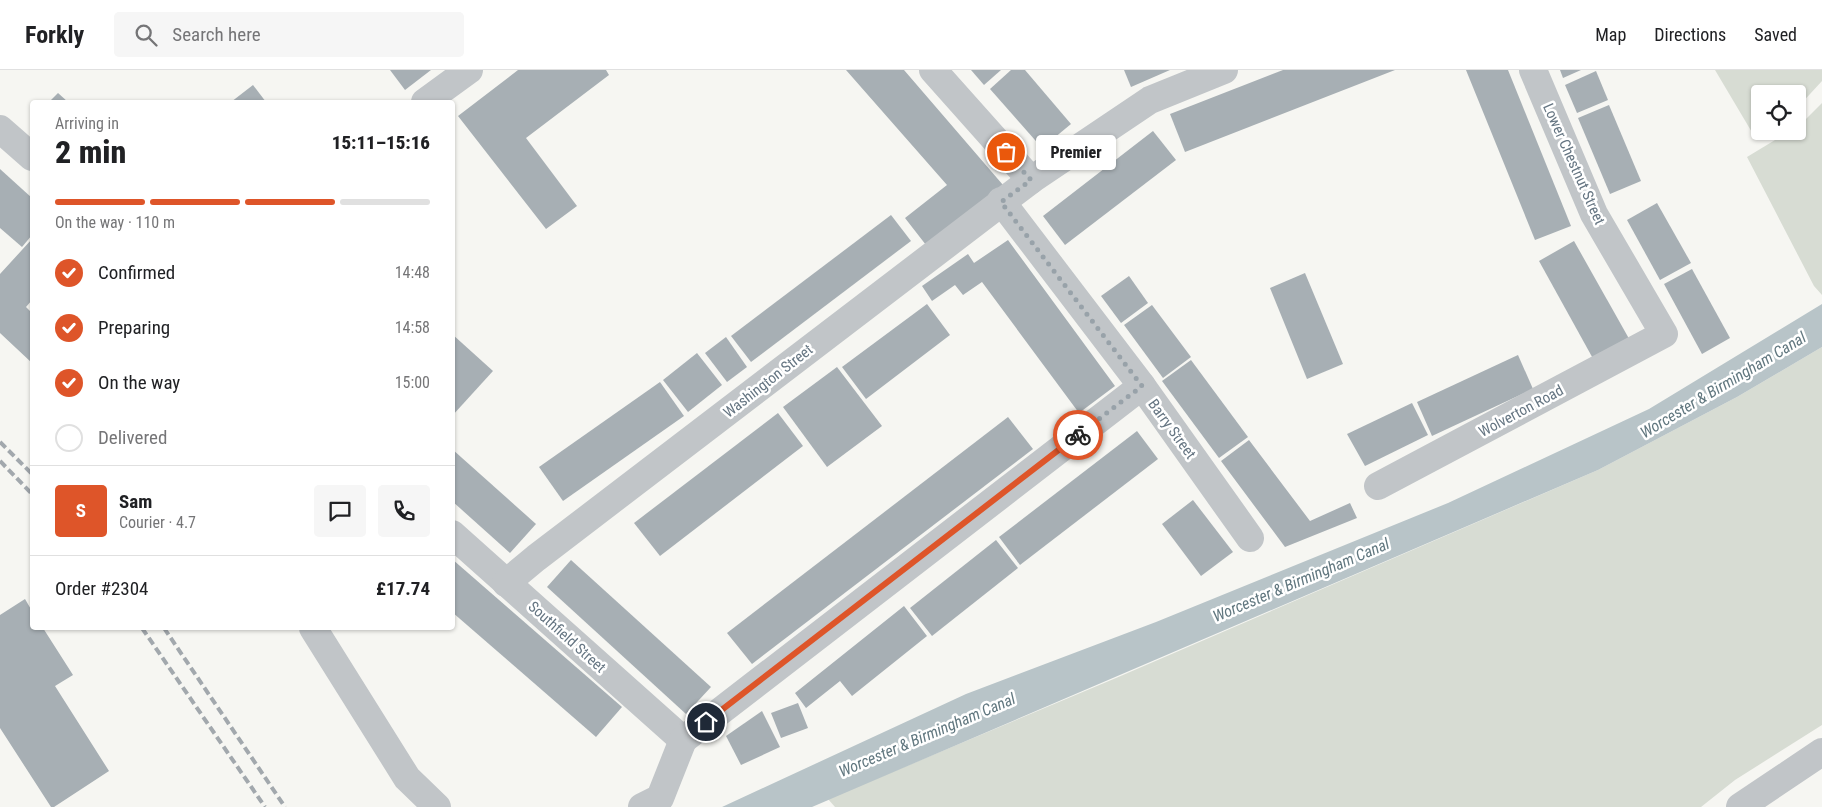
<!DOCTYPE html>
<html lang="en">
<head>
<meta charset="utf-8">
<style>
  :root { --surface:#fff; --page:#f6f6f6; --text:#202124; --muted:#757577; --line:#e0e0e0; --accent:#de5529 }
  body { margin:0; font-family:"Roboto Condensed",sans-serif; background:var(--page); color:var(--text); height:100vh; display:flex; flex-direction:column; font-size:19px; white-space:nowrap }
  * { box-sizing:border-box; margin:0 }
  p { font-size:16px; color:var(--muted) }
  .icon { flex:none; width:28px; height:28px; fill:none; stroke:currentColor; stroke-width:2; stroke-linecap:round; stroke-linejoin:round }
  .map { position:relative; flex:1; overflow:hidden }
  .sheet { position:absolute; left:30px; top:30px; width:425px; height:530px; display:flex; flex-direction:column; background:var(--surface); border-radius:5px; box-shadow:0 1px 4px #0004 }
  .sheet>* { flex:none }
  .tools { position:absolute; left:1751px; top:15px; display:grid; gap:10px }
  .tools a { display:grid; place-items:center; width:55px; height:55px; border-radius:5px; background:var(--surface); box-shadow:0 1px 4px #0004; font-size:25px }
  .pin { position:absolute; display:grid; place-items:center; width:42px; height:42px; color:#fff; margin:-21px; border:2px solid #fff; border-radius:50%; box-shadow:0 1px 5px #0007 }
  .courier { position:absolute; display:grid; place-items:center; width:50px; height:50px; margin:-25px; border:4px solid #de5529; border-radius:50%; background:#fff; color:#222; box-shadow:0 1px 6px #0007 }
  .bubble { position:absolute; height:35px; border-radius:5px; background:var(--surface); box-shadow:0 1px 4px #0004; font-size:16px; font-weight:800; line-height:35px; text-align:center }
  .head em { font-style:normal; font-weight:800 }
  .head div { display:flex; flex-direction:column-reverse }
  .head { display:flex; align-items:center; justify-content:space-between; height:85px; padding:0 25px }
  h1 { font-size:32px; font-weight:800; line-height:38px }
  .bar { display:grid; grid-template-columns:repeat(4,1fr); gap:8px 5px; align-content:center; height:60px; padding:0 25px }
  .bar i { height:6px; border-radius:4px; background:var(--line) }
  .bar .current { background:var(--accent) }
  .bar p { grid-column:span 4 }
  .line { display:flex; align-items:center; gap:12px; padding:0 25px; border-top:1px solid var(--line) }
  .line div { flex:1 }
  .round { display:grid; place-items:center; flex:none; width:52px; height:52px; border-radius:5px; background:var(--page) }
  ol { padding:0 25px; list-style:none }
  li { display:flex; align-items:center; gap:15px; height:55px }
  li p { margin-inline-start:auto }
  li .icon { padding:5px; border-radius:50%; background:var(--accent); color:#fff; stroke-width:4 }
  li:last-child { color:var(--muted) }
  li i { width:28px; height:28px; border:2px solid var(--line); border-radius:50% }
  header { display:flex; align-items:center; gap:30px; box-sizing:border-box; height:70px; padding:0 25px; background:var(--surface); border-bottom:1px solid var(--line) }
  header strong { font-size:24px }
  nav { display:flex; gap:28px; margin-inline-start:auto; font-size:18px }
  .search { width:350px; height:45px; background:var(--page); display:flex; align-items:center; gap:12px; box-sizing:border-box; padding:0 18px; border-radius:5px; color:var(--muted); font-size:19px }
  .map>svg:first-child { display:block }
  .green { fill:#d7dcd3 }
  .water { fill:#b8c4c8 }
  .building { fill:#a7afb4 }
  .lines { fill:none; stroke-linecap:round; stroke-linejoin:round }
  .minor { stroke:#c1c5c8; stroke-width:28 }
  .rail { stroke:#a2a8ad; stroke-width:4; stroke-dasharray:8 4; stroke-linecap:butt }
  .done { stroke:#98a2a9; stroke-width:5; stroke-dasharray:0 9 }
  .route { stroke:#de5529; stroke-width:6 }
  .labels { text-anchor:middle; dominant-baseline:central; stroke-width:5; stroke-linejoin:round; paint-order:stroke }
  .street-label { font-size:15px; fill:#657582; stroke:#fff }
  .water-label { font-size:16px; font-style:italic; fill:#61777f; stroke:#fff }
</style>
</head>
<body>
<header>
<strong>Forkly</strong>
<div class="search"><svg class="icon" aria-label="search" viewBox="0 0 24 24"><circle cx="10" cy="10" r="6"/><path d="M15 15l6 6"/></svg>Search here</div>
<nav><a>Map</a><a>Directions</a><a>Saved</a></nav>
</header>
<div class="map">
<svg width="1822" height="737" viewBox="0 0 1822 737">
  <rect width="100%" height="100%" fill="#f6f6f2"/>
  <g class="green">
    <polygon points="1715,0 1822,0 1822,11 1798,37 1798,24 1760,24 1760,60 1753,64"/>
    <polygon points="1822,33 1822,225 1814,216 1747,87 1790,61 1798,61 1798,57"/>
    <polygon points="1822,277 1822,655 1735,710 1701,737 835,737 828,729 1116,608 1598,400 1737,327"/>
  </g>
  <polygon class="water" points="1822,234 1822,277 1737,327 1598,400 812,737 722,737 966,624 1156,552 1448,433 1649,339"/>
  <g class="building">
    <polygon points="390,0 431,0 405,20"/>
    <polygon points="518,0 606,0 609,5 526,68 577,136 546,159 458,46"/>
    <polygon points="846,0 904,0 1003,115 926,175 905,148 947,115"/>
    <polygon points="971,0 1001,0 984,15"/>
    <polygon points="1011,0 1025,0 1071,54 1042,78 990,19"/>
    <polygon points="1124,0 1170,0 1131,17"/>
    <polygon points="1283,0 1395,0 1185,82 1170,44"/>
    <polygon points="1466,0 1508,0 1571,156 1535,170"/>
    <polygon points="1560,0 1581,0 1563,8"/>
    <polygon points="1596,1 1608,30 1577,43 1565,15"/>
    <polygon points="253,15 266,32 231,32"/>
    <polygon points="58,23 68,32 49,32"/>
    <polygon points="1609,35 1641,111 1610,124 1578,48"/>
    <polygon points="1153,61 1176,90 1065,175 1043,146"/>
    <polygon points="0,99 32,128 32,165 22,177 0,158"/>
    <polygon points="1657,133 1691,193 1660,210 1627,150"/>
    <polygon points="891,145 911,171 751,292 731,266"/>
    <polygon points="32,169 32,230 26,237 32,243 32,293 0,263 0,204"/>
    <polygon points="1008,170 1115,316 1079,343 982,212 963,225 955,215 932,231 922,216 968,184 974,193"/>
    <polygon points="1574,171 1632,274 1596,294 1539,191"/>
    <polygon points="1692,199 1730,268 1702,284 1664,214"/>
    <polygon points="1305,203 1343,294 1307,309 1270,218"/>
    <polygon points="1129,206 1148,233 1121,253 1101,226"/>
    <polygon points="927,234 950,265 866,329 842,297"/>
    <polygon points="1152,235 1191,287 1163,308 1124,255"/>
    <polygon points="452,264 493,301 452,346"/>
    <polygon points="726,267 747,297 727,312 705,283"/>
    <polygon points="697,283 722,315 688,342 663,310"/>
    <polygon points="1518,285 1533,319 1432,366 1417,332"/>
    <polygon points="1191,290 1248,367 1219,388 1162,311"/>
    <polygon points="837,297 882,356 827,397 783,337"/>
    <polygon points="660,312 684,346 563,431 539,397"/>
    <polygon points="1412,333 1428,365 1365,396 1347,364"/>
    <polygon points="778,343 803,376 660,486 634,453"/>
    <polygon points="1008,347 1033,379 752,594 727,563"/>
    <polygon points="1137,361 1158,389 1020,495 999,467"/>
    <polygon points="1249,370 1310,451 1350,433 1357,448 1285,477 1221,391"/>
    <polygon points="452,379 536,454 510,483 452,431"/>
    <polygon points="1193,430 1233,482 1201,506 1162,454"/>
    <polygon points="996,470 1018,498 932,566 910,538"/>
    <polygon points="452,489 622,637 596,667 452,542"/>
    <polygon points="571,490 711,617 686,644 547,517"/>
    <polygon points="25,529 32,541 32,558 43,558 73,605 55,616 109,701 54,737 51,737 0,658 0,545"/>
    <polygon points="904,536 927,566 852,626 840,611 806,638 795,623"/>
    <polygon points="798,633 808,658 781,668 771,643"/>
    <polygon points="762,641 780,677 741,695 726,666"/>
  </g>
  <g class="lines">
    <g class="minor">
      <polyline points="933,0 1031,110"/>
      <polyline points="425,32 469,0"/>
      <polyline points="0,59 32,87"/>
      <polyline points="1001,131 1142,316 1250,468"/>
      <polyline points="1378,416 1664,264 1594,144 1533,0"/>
      <polyline points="452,464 683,670"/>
      <polyline points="506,513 536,488 1031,110 1150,30 1224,0"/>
      <polyline points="313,558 407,708 437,737"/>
      <polyline points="683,670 1142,316"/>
      <polyline points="642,737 660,728 683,670"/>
      <polyline points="1740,737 1822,682"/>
    </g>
    <g class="rail">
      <polyline points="0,372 32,404"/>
      <polyline points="0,391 32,424"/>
      <polyline points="142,558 265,737"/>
      <polyline points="164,558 285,737"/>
    </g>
  </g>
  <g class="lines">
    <polyline class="done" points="1006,82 1031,110 1001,132 1142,316 1078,365"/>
    <polyline class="route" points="706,652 1078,365"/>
  </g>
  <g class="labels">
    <g class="street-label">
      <text transform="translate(1574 94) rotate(66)">Lower Chestnut Street</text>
      <text transform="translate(768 311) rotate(-38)">Washington Street</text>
      <text transform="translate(1521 341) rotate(-28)">Wolverton Road</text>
      <text transform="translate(1172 359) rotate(54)">Barry Street</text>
      <text transform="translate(567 567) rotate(42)">Southfield Street</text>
    </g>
    <g class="water-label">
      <text transform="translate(1723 315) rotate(-31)">Worcester &amp; Birmingham Canal</text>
      <text transform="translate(1301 510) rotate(-23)">Worcester &amp; Birmingham Canal</text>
      <text transform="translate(927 665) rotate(-23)">Worcester &amp; Birmingham Canal</text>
    </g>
  </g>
</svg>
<div class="tools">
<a><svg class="icon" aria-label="locate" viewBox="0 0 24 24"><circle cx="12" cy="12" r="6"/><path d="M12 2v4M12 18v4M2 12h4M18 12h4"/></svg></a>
</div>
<div class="pin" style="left:1006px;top:82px;background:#ea580c"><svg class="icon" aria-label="bag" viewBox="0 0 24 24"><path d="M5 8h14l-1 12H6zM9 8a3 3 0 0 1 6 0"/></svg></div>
<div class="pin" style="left:706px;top:652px;background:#1f2937"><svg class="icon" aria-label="home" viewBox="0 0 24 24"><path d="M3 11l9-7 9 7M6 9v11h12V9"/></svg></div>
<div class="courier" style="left:1078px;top:365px"><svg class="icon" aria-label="bike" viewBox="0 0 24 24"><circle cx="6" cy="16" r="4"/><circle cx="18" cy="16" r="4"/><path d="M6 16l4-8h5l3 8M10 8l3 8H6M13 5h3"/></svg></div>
<div class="bubble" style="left:1036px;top:65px;width:80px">Premier</div>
<section class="sheet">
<div class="head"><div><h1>2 min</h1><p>Arriving in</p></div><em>15:11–15:16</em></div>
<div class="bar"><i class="current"></i><i class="current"></i><i class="current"></i><i></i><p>On the way · 110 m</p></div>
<ol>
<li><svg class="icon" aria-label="check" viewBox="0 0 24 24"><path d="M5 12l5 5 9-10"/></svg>Confirmed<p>14:48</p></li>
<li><svg class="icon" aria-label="check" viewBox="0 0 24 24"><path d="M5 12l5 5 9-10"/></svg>Preparing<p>14:58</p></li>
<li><svg class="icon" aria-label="check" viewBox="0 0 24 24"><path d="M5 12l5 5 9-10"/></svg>On the way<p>15:00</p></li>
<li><i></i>Delivered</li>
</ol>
<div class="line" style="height:90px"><b class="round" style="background:var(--accent);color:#fff">S</b><div><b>Sam</b><p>Courier · 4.7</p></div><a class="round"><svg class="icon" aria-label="chat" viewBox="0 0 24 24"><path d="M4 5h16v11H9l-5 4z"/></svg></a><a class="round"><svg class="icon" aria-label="phone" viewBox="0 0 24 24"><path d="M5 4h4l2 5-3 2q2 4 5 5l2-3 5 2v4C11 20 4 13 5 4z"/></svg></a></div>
<div class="line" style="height:65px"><div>Order #2304</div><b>£17.74</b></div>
</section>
</div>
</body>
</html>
